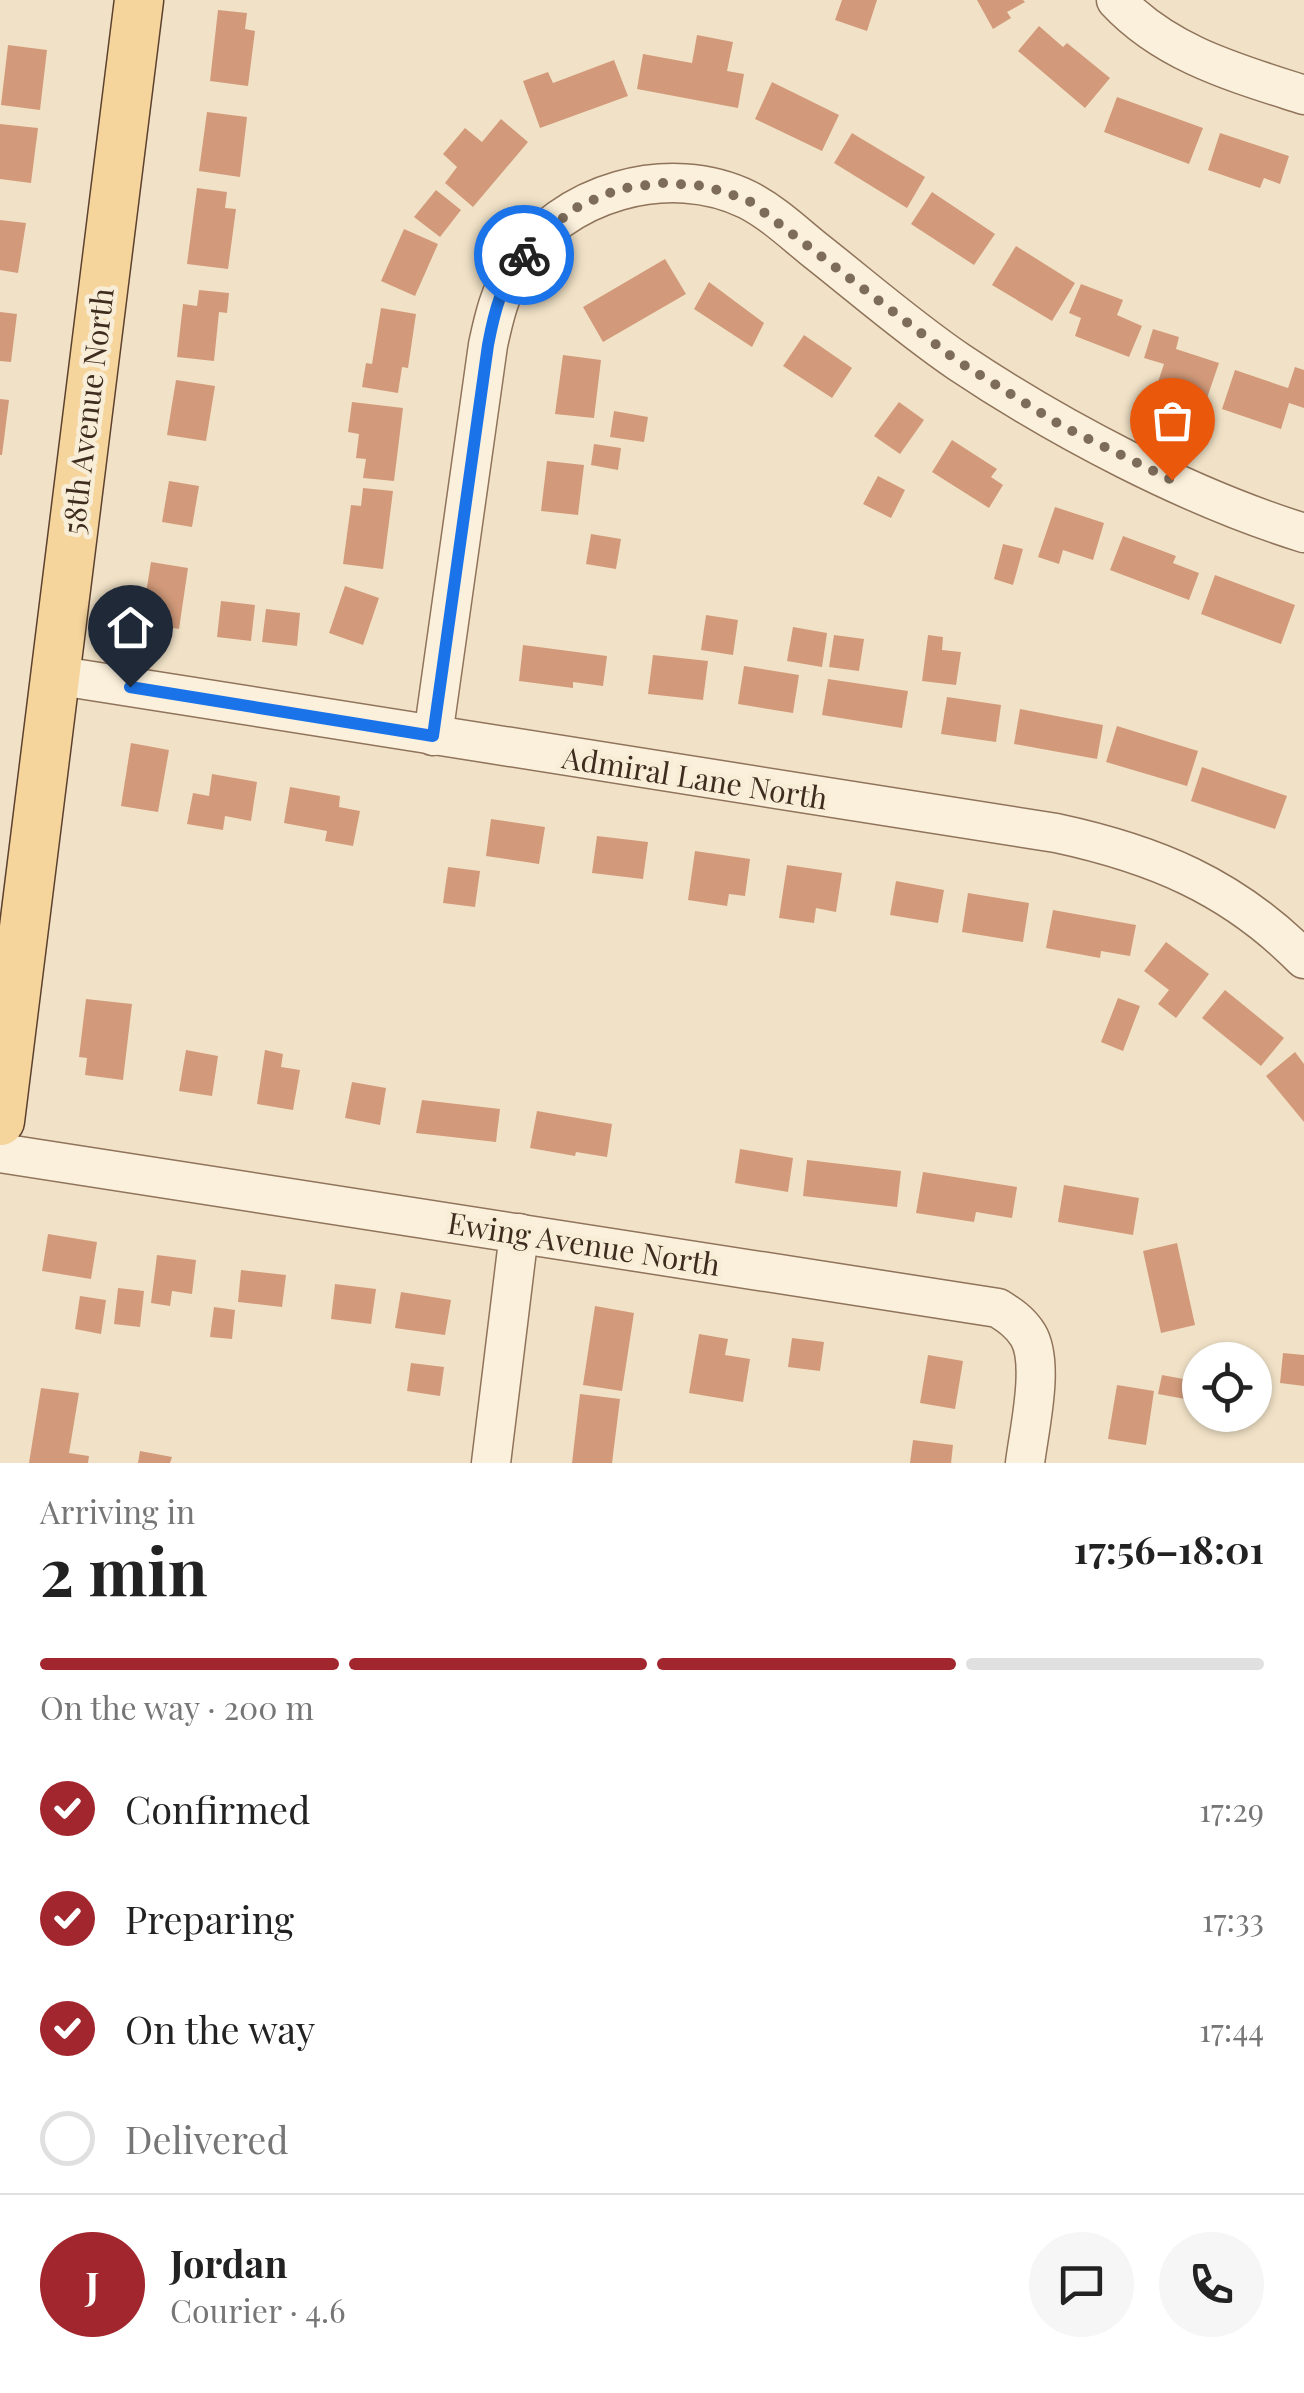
<!DOCTYPE html>
<html lang="en">
<head>
<meta charset="utf-8">
<style>
  :root { --surface:#fff; --page:#f6f6f6; --text:#222; --muted:#767676; --line:#e0e0e0; --accent:#a2262e }
  body { margin:0; font-family:"Playfair Display",serif; background:var(--page); color:var(--text); height:100vh; display:flex; flex-direction:column; font-size:38px; white-space:nowrap }
  * { box-sizing:border-box; margin:0 }
  p { font-size:32px; color:var(--muted) }
  .icon { flex:none; width:55px; height:55px; fill:none; stroke:currentColor; stroke-width:2; stroke-linecap:round; stroke-linejoin:round }
  .map { position:relative; height:1463px; overflow:hidden }
  .drawer { display:flex; flex-direction:column; background:var(--surface); flex:1 }
  .drawer>* { flex:none }
  .tools { position:absolute; left:1182px; top:1342px; display:grid; gap:20px }
  .tools a { display:grid; place-items:center; width:90px; height:90px; border-radius:50%; background:var(--surface); box-shadow:0 2px 8px #0004; font-size:50px }
  .pin { position:absolute; display:grid; place-items:center; width:85px; height:85px; color:#fff; margin:-102px -42px; border-radius:50% 50% 50% 0; rotate:-45deg; box-shadow:0 0 10px #0007 }
  .pin .icon { rotate:45deg }
  .courier { position:absolute; display:grid; place-items:center; width:100px; height:100px; margin:-50px; border:8px solid #1a73e8; border-radius:50%; background:#fff; color:#222; box-shadow:0 2px 12px #0007 }
  .head em { font-style:normal; font-weight:700 }
  .head div { display:flex; flex-direction:column-reverse }
  .head { display:flex; align-items:center; justify-content:space-between; height:170px; padding:0 40px }
  h1 { font-size:65px; font-weight:700; line-height:75px }
  .bar { display:grid; grid-template-columns:repeat(4,1fr); gap:15px 10px; align-content:center; height:120px; padding:0 40px }
  .bar i { height:12px; border-radius:8px; background:var(--line) }
  .bar .active { background:var(--accent) }
  .bar p { grid-column:span 4 }
  .line { display:flex; align-items:center; gap:25px; padding:0 40px; border-top:2px solid var(--line) }
  .line div { flex:1 }
  .round { display:grid; place-items:center; flex:none; width:105px; height:105px; border-radius:52px; background:var(--page) }
  ol { padding:0 40px; list-style:none }
  li { display:flex; align-items:center; gap:30px; height:110px }
  li p { margin-inline-start:auto }
  li .icon { padding:10px; border-radius:50%; background:var(--accent); color:#fff; stroke-width:4 }
  li:last-child { color:var(--muted) }
  li i { width:55px; height:55px; border:5px solid var(--line); border-radius:50% }
  .map>svg:first-child { display:block }
  .building { fill:#d29a7a }
  .lines { fill:none; stroke-linecap:round; stroke-linejoin:round }
  .minor-casing { stroke:#8f735a; stroke-width:41 }
  .major-casing { stroke:#5c412f; stroke-width:51 }
  .minor { stroke:#fbf0db; stroke-width:38 }
  .major { stroke:#f6d59d; stroke-width:48 }
  .done { stroke:#7d6c5a; stroke-width:10; stroke-dasharray:0 18 }
  .route { stroke:#1a73e8; stroke-width:12 }
  .labels { text-anchor:middle; dominant-baseline:central; stroke-width:9; stroke-linejoin:round; paint-order:stroke }
  .street-label { font-size:30px; fill:#3e2c1f; stroke:#f8edd7 }
</style>
</head>
<body>
<div class="map">
<svg width="1304" height="1463" viewBox="0 0 1304 1463">
  <rect width="100%" height="100%" fill="#f1e2c7"/>
  <g class="building">
    <polygon points="842,0 877,0 867,31 835,20"/>
    <polygon points="977,0 1023,0 1025,2 1007,12 1011,18 993,29"/>
    <polygon points="218,10 247,13 245,29 255,31 248,86 210,81"/>
    <polygon points="1039,26 1063,47 1067,43 1110,78 1085,108 1018,51"/>
    <polygon points="697,35 733,42 727,71 744,74 738,108 637,89 643,54 692,63"/>
    <polygon points="8,45 47,50 40,110 1,105"/>
    <polygon points="614,60 628,96 540,128 523,81 548,72 553,83"/>
    <polygon points="772,82 839,115 822,151 755,119"/>
    <polygon points="1117,97 1203,128 1189,164 1104,132"/>
    <polygon points="207,112 247,117 240,177 199,171"/>
    <polygon points="501,119 528,142 473,207 445,183 457,167 443,154 465,128 482,142"/>
    <polygon points="0,124 38,128 31,183 0,179"/>
    <polygon points="852,133 925,177 907,208 834,163"/>
    <polygon points="1220,133 1289,156 1280,184 1264,178 1260,188 1208,170"/>
    <polygon points="197,188 227,192 225,208 236,209 228,269 187,264"/>
    <polygon points="436,190 461,210 440,237 414,217"/>
    <polygon points="932,192 995,234 974,265 911,224"/>
    <polygon points="0,220 26,223 18,273 0,270"/>
    <polygon points="404,229 438,244 415,296 381,281"/>
    <polygon points="1016,246 1075,283 1052,321 992,285"/>
    <polygon points="665,259 686,294 603,342 583,307"/>
    <polygon points="709,282 764,323 752,347 694,309"/>
    <polygon points="1081,284 1123,300 1117,315 1142,326 1129,357 1075,336 1081,318 1069,313"/>
    <polygon points="199,290 229,293 227,313 219,312 214,361 177,357 183,304 197,306"/>
    <polygon points="381,308 416,314 408,368 402,367 398,393 362,387 366,363 372,364"/>
    <polygon points="0,312 17,314 11,362 0,361"/>
    <polygon points="1153,329 1179,337 1176,349 1219,363 1207,398 1158,382 1164,364 1144,358"/>
    <polygon points="804,335 852,368 832,398 783,366"/>
    <polygon points="563,355 601,360 594,418 555,414"/>
    <polygon points="1295,367 1304,370 1304,408 1289,403 1281,429 1222,409 1235,370 1288,388"/>
    <polygon points="176,380 215,386 206,441 167,435"/>
    <polygon points="0,399 9,400 2,455 0,455"/>
    <polygon points="352,402 403,408 394,481 363,478 366,459 356,458 359,434 348,432"/>
    <polygon points="899,402 924,420 900,454 874,436"/>
    <polygon points="614,411 648,417 644,442 610,437"/>
    <polygon points="952,440 997,469 991,477 1003,485 989,508 932,472"/>
    <polygon points="594,444 621,448 618,470 591,465"/>
    <polygon points="547,461 584,465 578,515 541,511"/>
    <polygon points="878,476 905,490 891,518 863,504"/>
    <polygon points="169,481 199,486 192,527 162,522"/>
    <polygon points="363,488 393,491 383,569 343,564 351,505 361,506"/>
    <polygon points="1055,507 1104,523 1093,560 1063,550 1059,564 1038,557"/>
    <polygon points="591,534 621,539 616,569 586,564"/>
    <polygon points="1123,536 1176,556 1173,563 1199,573 1189,600 1110,570"/>
    <polygon points="1003,544 1023,549 1013,585 994,579"/>
    <polygon points="151,562 188,568 179,629 155,625 157,614 143,612"/>
    <polygon points="1215,575 1295,605 1281,644 1201,614"/>
    <polygon points="345,586 379,598 363,645 329,633"/>
    <polygon points="221,601 255,605 251,641 217,637"/>
    <polygon points="266,609 300,613 297,646 262,642"/>
    <polygon points="706,615 738,620 733,655 701,650"/>
    <polygon points="793,627 827,633 822,667 787,661"/>
    <polygon points="834,635 864,639 859,671 829,667"/>
    <polygon points="928,635 943,637 942,650 961,652 956,685 922,681"/>
    <polygon points="523,645 607,656 603,686 573,682 573,688 519,681"/>
    <polygon points="653,655 708,661 703,700 648,694"/>
    <polygon points="744,666 799,675 793,713 738,704"/>
    <polygon points="828,679 908,691 902,728 822,715"/>
    <polygon points="947,697 1001,705 996,742 941,734"/>
    <polygon points="1020,709 1103,725 1097,759 1014,744"/>
    <polygon points="1117,726 1198,751 1187,786 1106,762"/>
    <polygon points="131,743 169,750 158,812 121,806"/>
    <polygon points="1202,767 1287,796 1275,829 1191,801"/>
    <polygon points="212,774 257,782 251,821 225,816 223,830 187,824 193,793 209,796"/>
    <polygon points="290,787 340,796 339,807 360,811 353,846 325,841 327,831 284,823"/>
    <polygon points="491,819 545,827 539,864 486,856"/>
    <polygon points="597,836 648,842 643,879 592,873"/>
    <polygon points="695,851 750,859 745,896 729,894 727,906 688,900"/>
    <polygon points="787,865 842,873 836,912 816,908 814,923 779,918"/>
    <polygon points="448,867 480,871 475,907 443,903"/>
    <polygon points="896,881 944,890 938,923 890,915"/>
    <polygon points="968,893 1029,903 1023,942 962,932"/>
    <polygon points="1053,910 1136,925 1130,956 1101,951 1100,958 1046,948"/>
    <polygon points="1166,942 1209,974 1176,1018 1158,1004 1169,990 1144,971"/>
    <polygon points="1225,990 1284,1038 1261,1066 1202,1018"/>
    <polygon points="1118,998 1140,1006 1123,1051 1101,1042"/>
    <polygon points="86,999 132,1004 123,1080 85,1075 87,1058 79,1057"/>
    <polygon points="186,1050 218,1056 212,1096 179,1091"/>
    <polygon points="265,1050 283,1054 281,1067 300,1070 293,1110 257,1104"/>
    <polygon points="1295,1052 1304,1064 1304,1122 1266,1076"/>
    <polygon points="352,1082 386,1088 380,1125 345,1118"/>
    <polygon points="422,1100 500,1109 496,1142 416,1133"/>
    <polygon points="537,1111 612,1124 607,1157 576,1152 575,1156 530,1148"/>
    <polygon points="740,1149 793,1158 788,1192 735,1183"/>
    <polygon points="807,1160 901,1171 897,1207 803,1196"/>
    <polygon points="923,1172 1017,1187 1012,1218 976,1212 974,1222 916,1213"/>
    <polygon points="1064,1185 1139,1198 1133,1235 1058,1222"/>
    <polygon points="48,1234 97,1242 91,1279 42,1271"/>
    <polygon points="1177,1243 1195,1325 1161,1333 1143,1251"/>
    <polygon points="157,1255 196,1260 192,1294 172,1291 170,1306 151,1303"/>
    <polygon points="241,1270 286,1275 282,1307 238,1302"/>
    <polygon points="335,1284 376,1289 371,1324 331,1319"/>
    <polygon points="118,1288 144,1291 140,1327 114,1324"/>
    <polygon points="401,1292 451,1300 445,1335 395,1328"/>
    <polygon points="80,1296 106,1300 101,1334 75,1329"/>
    <polygon points="595,1306 634,1313 622,1391 583,1385"/>
    <polygon points="214,1307 235,1310 232,1339 210,1337"/>
    <polygon points="699,1334 728,1339 725,1355 750,1359 743,1402 689,1393"/>
    <polygon points="792,1338 824,1342 820,1371 788,1367"/>
    <polygon points="1283,1353 1304,1355 1304,1386 1280,1383"/>
    <polygon points="928,1355 963,1361 955,1409 920,1403"/>
    <polygon points="411,1363 444,1367 440,1396 407,1391"/>
    <polygon points="1162,1375 1189,1380 1185,1399 1158,1394"/>
    <polygon points="1117,1385 1154,1391 1146,1445 1108,1439"/>
    <polygon points="41,1388 79,1393 69,1453 89,1456 88,1463 29,1463"/>
    <polygon points="580,1394 620,1399 612,1463 572,1463"/>
    <polygon points="913,1440 953,1445 951,1463 910,1463"/>
    <polygon points="140,1451 172,1457 170,1463 138,1463"/>
  </g>
  <g class="lines">
    <g class="minor-casing">
      <g id="minor">
        <path d="M 1116,0 C 1166,54 1236,73 1304,95"/>
        <path d="M 54,675 L 1056,833 C 1154,854 1232,886 1304,959"/>
        <path d="M 433,736 L 488,345 C 494,317 500,292 515,267 C 560,192 670,161 748,200 C 773,213 794,233 815,250 C 862,287 909,328 959,362 C 1059,429 1188,497 1304,533"/>
        <path d="M 0,1153 L 998,1308 C 1009,1315 1020,1322 1028,1335 C 1045,1363 1029,1430 1025,1463"/>
        <polyline points="491,1463 519,1233"/>
      </g>
    </g>
    <g class="major-casing">
      <polyline id="major" points="0,1121 139,0"/>
    </g>
    <use href="#minor" class="minor"/>
    <use href="#major" class="major"/>
  </g>
  <g class="lines">
    <polyline class="done" points="524,255 544,232 579,206 619,189 662,183 705,186 748,200 956,360 1062,426 1172,480"/>
    <path class="route" d="M 130,687 L 433,736 L 488,345 C 494,313 502,280 524,255"/>
  </g>
  <g class="labels">
    <g class="street-label">
      <text transform="translate(87 411) rotate(-83)">58th Avenue North</text>
      <text transform="translate(695 777) rotate(9)">Admiral Lane North</text>
      <text transform="translate(584 1243) rotate(9)">Ewing Avenue North</text>
    </g>
  </g>
</svg>
<div class="tools">
<a><svg class="icon" aria-label="locate" viewBox="0 0 24 24"><circle cx="12" cy="12" r="6"/><path d="M12 2v4M12 18v4M2 12h4M18 12h4"/></svg></a>
</div>
<div class="pin" style="left:1172px;top:480px;background:#ea580c"><svg class="icon" aria-label="bag" viewBox="0 0 24 24"><path d="M5 8h14l-1 12H6zM9 8a3 3 0 0 1 6 0"/></svg></div>
<div class="pin" style="left:130px;top:687px;background:#1f2937"><svg class="icon" aria-label="home" viewBox="0 0 24 24"><path d="M3 11l9-7 9 7M6 9v11h12V9"/></svg></div>
<div class="courier" style="left:524px;top:255px"><svg class="icon" aria-label="bike" viewBox="0 0 24 24"><circle cx="6" cy="16" r="4"/><circle cx="18" cy="16" r="4"/><path d="M6 16l4-8h5l3 8M10 8l3 8H6M13 5h3"/></svg></div>
</div>
<section class="drawer">
<div class="head"><div><h1>2 min</h1><p>Arriving in</p></div><em>17:56–18:01</em></div>
<div class="bar"><i class="active"></i><i class="active"></i><i class="active"></i><i></i><p>On the way · 200 m</p></div>
<ol>
<li><svg class="icon" aria-label="check" viewBox="0 0 24 24"><path d="M5 12l5 5 9-10"/></svg>Confirmed<p>17:29</p></li>
<li><svg class="icon" aria-label="check" viewBox="0 0 24 24"><path d="M5 12l5 5 9-10"/></svg>Preparing<p>17:33</p></li>
<li><svg class="icon" aria-label="check" viewBox="0 0 24 24"><path d="M5 12l5 5 9-10"/></svg>On the way<p>17:44</p></li>
<li><i></i>Delivered</li>
</ol>
<div class="line" style="height:180px"><b class="round" style="background:var(--accent);color:#fff">J</b><div><b>Jordan</b><p>Courier · 4.6</p></div><a class="round"><svg class="icon" aria-label="chat" viewBox="0 0 24 24"><path d="M4 5h16v11H9l-5 4z"/></svg></a><a class="round"><svg class="icon" aria-label="phone" viewBox="0 0 24 24"><path d="M5 4h4l2 5-3 2q2 4 5 5l2-3 5 2v4C11 20 4 13 5 4z"/></svg></a></div>
</section>
</body>
</html>
